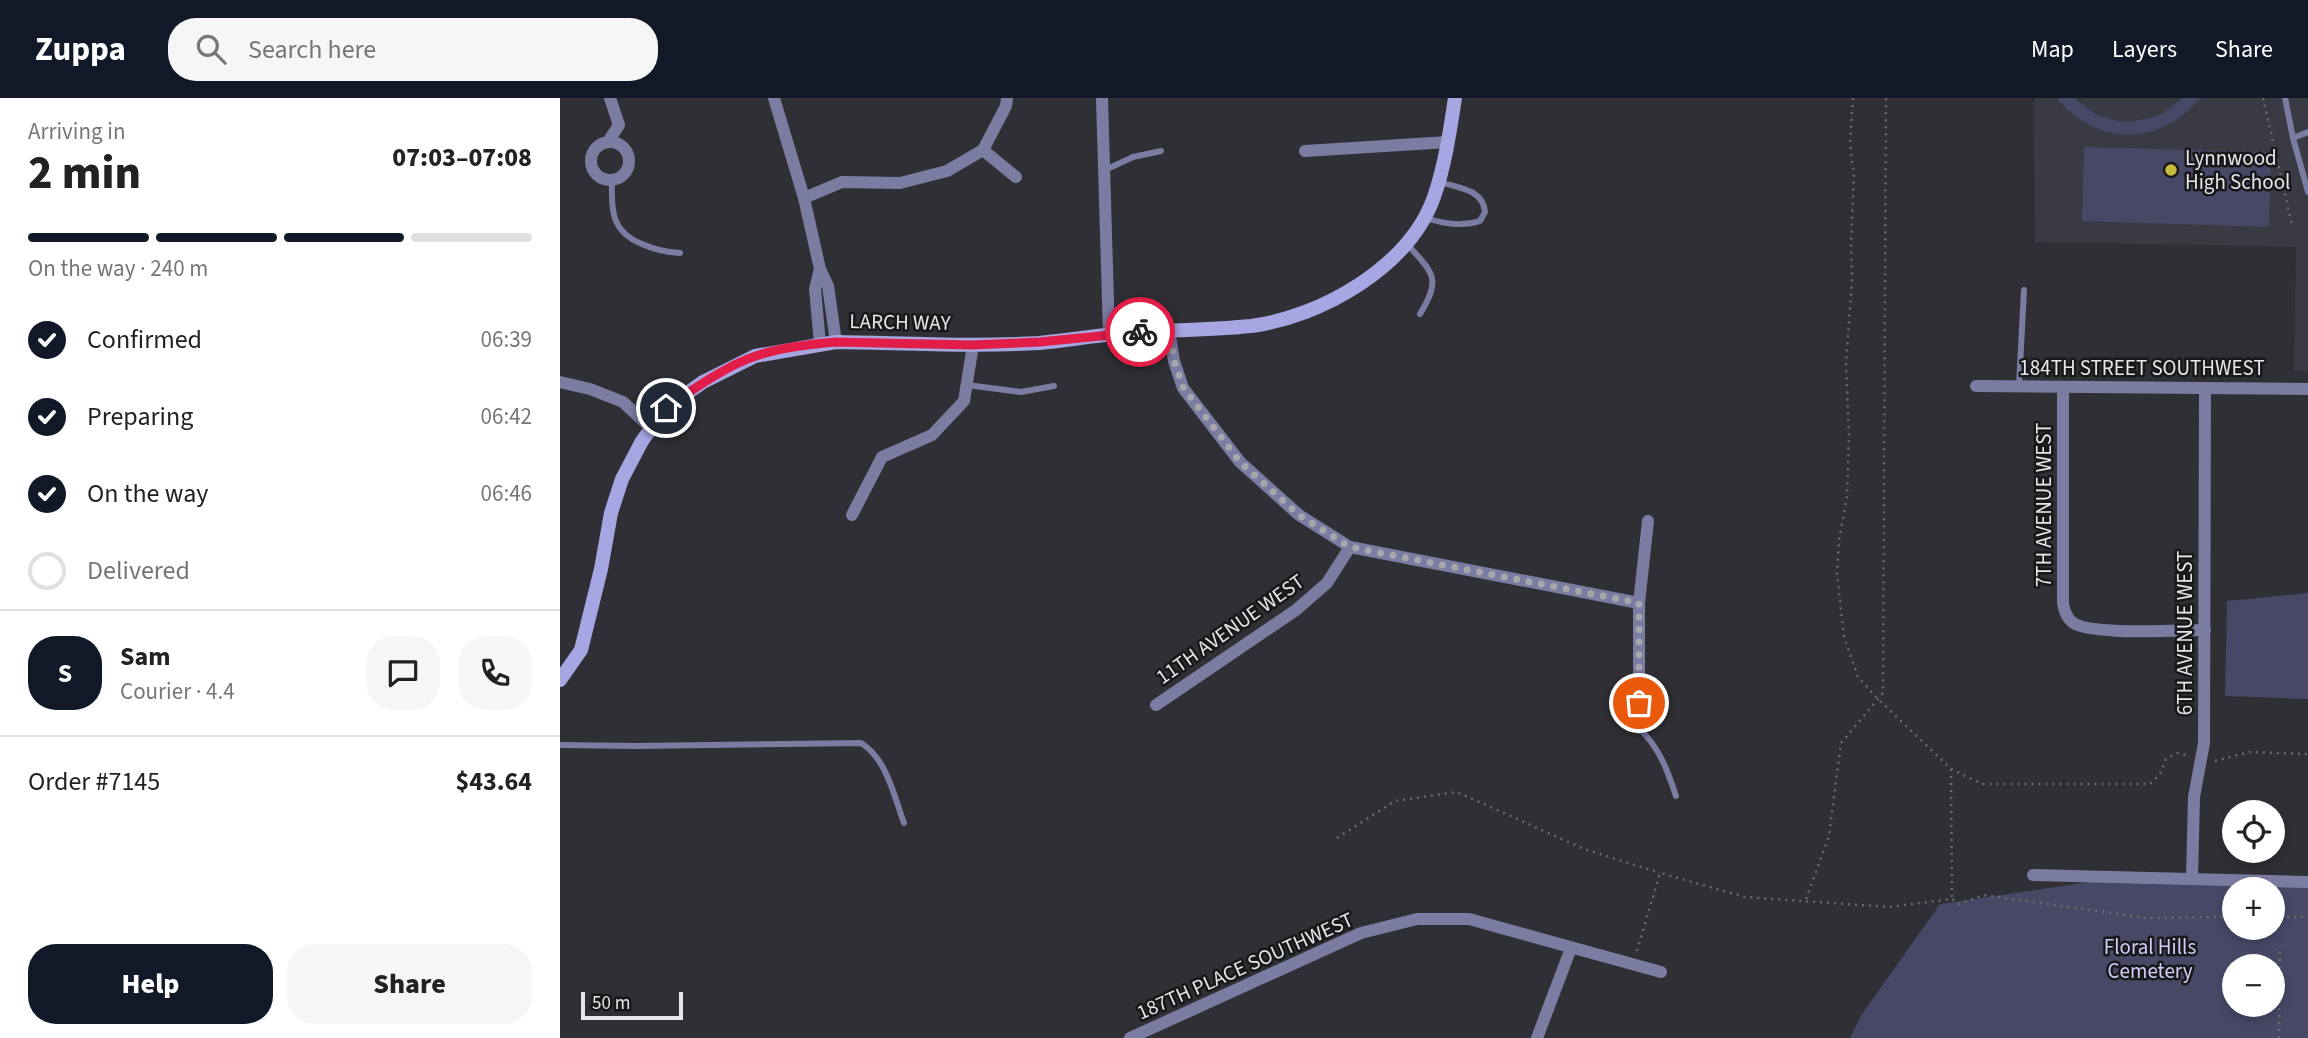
<!DOCTYPE html>
<html lang="en">
<head>
<meta charset="utf-8">
<style>
  :root { --surface:#fff; --page:#f6f6f6; --text:#222; --muted:#767676; --line:#e0e0e0; --accent:#111827 }
  body { margin:0; font-family:"Source Sans 3",sans-serif; background:var(--page); color:var(--text); height:100vh; display:flex; flex-direction:column; font-size:26px; white-space:nowrap }
  * { box-sizing:border-box; margin:0 }
  p { font-size:23px; color:var(--muted) }
  .icon { flex:none; width:38px; height:38px; fill:none; stroke:currentColor; stroke-width:2; stroke-linecap:round; stroke-linejoin:round }
  .map { position:relative; flex:1; overflow:hidden }
  .sheet { display:flex; flex-direction:column; background:var(--surface); width:560px }
  .sheet>* { flex:none }
  .tools { position:absolute; left:1662px; top:702px; display:grid; gap:14px }
  .tools a { display:grid; place-items:center; width:63px; height:63px; border-radius:50%; background:var(--surface); box-shadow:0 4px 10px #0003; font-size:35px }
  .scale { position:absolute; left:21px; bottom:18px; width:102px; box-sizing:border-box; padding-left:7px; border:4px solid #e6e7eb; border-top:0; font-size:19px; line-height:24px; white-space:nowrap; color:#e6e7eb; -webkit-text-stroke:5px #18181a; paint-order:stroke }
  .pin { position:absolute; display:grid; place-items:center; width:60px; height:60px; color:#fff; margin:-30px; border:4px solid #fff; border-radius:50%; box-shadow:0 2px 7px #0007 }
  .courier { position:absolute; display:grid; place-items:center; width:70px; height:70px; margin:-35px; border:5px solid #e11d48; border-radius:50%; background:#fff; color:#222; box-shadow:0 2px 9px #0007 }
  .headline em { font-style:normal; font-weight:800 }
  .headline div { display:flex; flex-direction:column-reverse }
  .headline { display:flex; align-items:center; justify-content:space-between; height:119px; padding:0 28px }
  h1 { font-size:46px; font-weight:800; line-height:52px }
  .bar { display:grid; grid-template-columns:repeat(4,1fr); gap:10px 7px; align-content:center; height:84px; padding:0 28px }
  .bar i { height:9px; border-radius:5px; background:var(--line) }
  .bar .current { background:var(--accent) }
  .bar p { grid-column:span 4 }
  .line { display:flex; align-items:center; gap:18px; padding:0 28px; border-top:2px solid var(--line) }
  .line div { flex:1 }
  .round { display:grid; place-items:center; flex:none; width:74px; height:74px; border-radius:28px; background:var(--page) }
  ol { padding:0 28px; list-style:none }
  li { display:flex; align-items:center; gap:21px; height:77px }
  li p { margin-inline-start:auto }
  li .icon { padding:7px; border-radius:50%; background:var(--accent); color:#fff; stroke-width:4 }
  li:last-child { color:var(--muted) }
  li i { width:38px; height:38px; border:4px solid var(--line); border-radius:50% }
  .cta { display:flex; gap:14px; margin-top:auto; padding:14px 28px }
  .cta a { flex:1; height:80px; border-radius:28px; background:var(--accent); color:#fff; font-size:28px; font-weight:800; line-height:80px; text-align:center }
  .cta a+a { background:var(--page); color:var(--text) }
  header { display:flex; align-items:center; gap:42px; box-sizing:border-box; height:98px; padding:0 35px; background:var(--accent); color:#fff }
  header strong { font-size:33px }
  nav { display:flex; gap:38px; margin-inline-start:auto; font-size:24px }
  .search { width:490px; height:63px; background:var(--page); display:flex; align-items:center; gap:18px; box-sizing:border-box; padding:0 24px; border-radius:28px; color:var(--muted); font-size:26px }
  main { display:flex; flex:1; min-height:0 }
  .map>svg:first-child { display:block }
  .built { fill:#393a44 }
  .green { fill:#474866; fill-rule:evenodd }
  .lines { fill:none; stroke-linecap:round; stroke-linejoin:round }
  .path { stroke:#6a6b70; stroke-width:2.5; stroke-dasharray:2 5; stroke-linecap:butt }
  .lane { stroke:#7b7ca1; stroke-width:6 }
  .street { stroke:#7b7ca1; stroke-width:12 }
  .secondary { stroke:#a6a6e2; stroke-width:14 }
  .done { stroke:#a6a7ab; stroke-width:7; stroke-dasharray:0 12.6 }
  .route { stroke:#e11d48; stroke-width:9 }
  .poi-dot { fill:#c8bb3b; stroke:#18181a; stroke-width:2.5 }
  .labels { text-anchor:middle; dominant-baseline:central; stroke-width:5; stroke-linejoin:round; paint-order:stroke }
  .poi-label { font-size:21px; fill:#e6e7eb; stroke:#18181a; text-anchor:start }
  .street-label { font-size:21px; fill:#e6e7eb; stroke:#18181a }
  .park-label { font-size:21px; fill:#ced0fa; stroke:#18181a }
</style>
</head>
<body>
<header>
<strong>Zuppa</strong>
<div class="search"><svg class="icon" aria-label="search" viewBox="0 0 24 24"><circle cx="10" cy="10" r="6"/><path d="M15 15l6 6"/></svg>Search here</div>
<nav><a>Map</a><a>Layers</a><a>Share</a></nav>
</header>
<main>
<section class="sheet">
<div class="headline"><div><h1>2 min</h1><p>Arriving in</p></div><em>07:03–07:08</em></div>
<div class="bar"><i class="current"></i><i class="current"></i><i class="current"></i><i></i><p>On the way · 240 m</p></div>
<ol>
<li><svg class="icon" aria-label="check" viewBox="0 0 24 24"><path d="M5 12l5 5 9-10"/></svg>Confirmed<p>06:39</p></li>
<li><svg class="icon" aria-label="check" viewBox="0 0 24 24"><path d="M5 12l5 5 9-10"/></svg>Preparing<p>06:42</p></li>
<li><svg class="icon" aria-label="check" viewBox="0 0 24 24"><path d="M5 12l5 5 9-10"/></svg>On the way<p>06:46</p></li>
<li><i></i>Delivered</li>
</ol>
<div class="line" style="height:126px"><b class="round" style="background:var(--accent);color:#fff">S</b><div><b>Sam</b><p>Courier · 4.4</p></div><a class="round"><svg class="icon" aria-label="chat" viewBox="0 0 24 24"><path d="M4 5h16v11H9l-5 4z"/></svg></a><a class="round"><svg class="icon" aria-label="phone" viewBox="0 0 24 24"><path d="M5 4h4l2 5-3 2q2 4 5 5l2-3 5 2v4C11 20 4 13 5 4z"/></svg></a></div>
<div class="line" style="height:91px"><div>Order #7145</div><b>$43.64</b></div>
<div class="cta"><a>Help</a><a>Share</a></div>
</section>
<div class="map">
<svg width="1748" height="940" viewBox="0 0 1748 940">
  <rect width="100%" height="100%" fill="#2f2f35"/>
  <polygon class="built" points="1474,0 1748,0 1748,273 1734,273 1736,149 1475,144"/>
  <g class="green">
    <path d="M 1497,0 L 1514,0 L 1535,16 L 1557,23 L 1568,24 L 1591,20 L 1602,16 L 1623,0 L 1640,0 C 1600,49 1536,49 1497,0 Z"/>
    <polygon points="1524,49 1711,54 1709,129 1522,123"/>
    <polygon points="1748,495 1748,601 1665,598 1667,503"/>
    <path d="M 1557,780 L 1748,784 L 1748,940 L 1290,940 L 1302,916 L 1380,806 ZM 1675,791 L 1713,791 L 1713,830 L 1675,830 ZM 1675,868 L 1713,868 L 1713,906 L 1675,906 Z"/>
  </g>
  <g class="lines">
    <g class="path">
      <polyline points="1293,0 1290,45 1294,79 1291,145 1292,182 1286,266 1289,339 1287,399 1279,442 1277,476 1284,539 1298,579 1319,602 1391,671 1422,686 1590,686 1600,676 1606,661 1617,655 1628,657"/>
      <polyline points="1703,0 1732,127"/>
      <polyline points="1655,663 1690,654 1748,656"/>
      <polyline points="1391,671 1392,801"/>
      <polyline points="777,740 835,703 897,694 1024,751 1100,775"/>
      <polyline points="1246,801 1269,738 1281,645 1323,595 1326,0"/>
      <polyline points="1713,819 1748,819"/>
      <polyline points="1077,853 1100,775 1185,799 1329,809 1392,801 1399,806 1424,797 1586,820 1675,819"/>
      <polyline points="1719,940 1720,848"/>
    </g>
    <g class="lane">
      <polyline points="1725,0 1733,40 1748,94"/>
      <polyline points="1733,40 1748,34"/>
      <polyline points="545,72 573,59 601,53"/>
      <path d="M 52,82 C 51,111 51,134 82,146 C 95,152 105,154 120,155"/>
      <path d="M 866,120 C 884,126 902,129 920,123 L 925,114 C 923,91 898,90 880,84"/>
      <path d="M 847,146 C 873,175 882,180 860,216"/>
      <polyline points="407,287 461,294 494,288"/>
      <polyline points="1459,288 1464,192"/>
      <path d="M 1079,630 C 1100,651 1107,671 1116,698"/>
      <path d="M 0,647 L 77,648 L 301,645 C 327,661 334,698 344,725"/>
    </g>
    <g class="street">
      <polyline points="214,0 244,100 260,171 268,188 276,244"/>
      <polyline points="542,0 549,237"/>
      <polyline points="48,44 59,27 50,0"/>
      <circle cx="50" cy="63" r="19"/>
      <polyline points="423,52 446,8 447,0"/>
      <polyline points="745,53 888,44"/>
      <polyline points="244,100 282,84 340,85 387,73 423,52 456,79"/>
      <polyline points="260,171 255,191 260,246"/>
      <polyline points="609,232 614,263 623,290 680,364 739,417 790,449 1079,505"/>
      <polyline points="0,284 30,291 63,304 91,330"/>
      <polyline points="1416,288 1748,291"/>
      <path d="M 1503,289 L 1503,505 C 1504,512 1506,519 1512,524 C 1529,538 1619,532 1645,532"/>
      <polyline points="292,417 322,359 372,337 404,303 413,247"/>
      <polyline points="596,607 736,512 767,485 790,449"/>
      <polyline points="1079,630 1079,505 1088,423"/>
      <polyline points="1473,777 1748,784"/>
      <polyline points="1632,780 1634,699 1644,645 1645,290"/>
      <polyline points="570,940 801,835 857,821 909,821 1101,874"/>
      <polyline points="977,940 1011,850"/>
    </g>
    <path class="secondary" d="M 0,582 L 21,552 L 41,471 L 51,415 L 62,381 L 82,343 L 106,310 L 143,284 L 195,258 L 276,244 C 344,245 411,249 479,245 C 509,242 538,237 568,235 C 609,232 650,232 691,228 C 761,219 849,169 874,99 C 885,67 890,33 895,0"/>
  </g>
  <g class="lines">
    <polyline class="done" points="580,234 609,232 614,263 623,289 680,364 739,417 790,449 1079,505 1079,605"/>
    <path class="route" d="M 106,310 C 131,293 167,267 196,258 C 219,250 251,246 276,244 L 412,247 L 480,244 L 580,234"/>
  </g>
  <circle class="poi-dot" cx="1611" cy="72" r="7"/>
  <g class="labels">
    <g class="poi-label">
      <text x="1625" y="60">Lynnwood<tspan x="1625" dy="24">High School</tspan></text>
    </g>
    <g class="street-label">
      <text transform="translate(340 224) rotate(1)">LARCH WAY</text>
      <text x="1582" y="270">184TH STREET SOUTHWEST</text>
      <text transform="translate(1484 407) rotate(-90)">7TH AVENUE WEST</text>
      <text transform="translate(670 531) rotate(-35)">11TH AVENUE WEST</text>
      <text transform="translate(1625 535) rotate(-90)">6TH AVENUE WEST</text>
      <text transform="translate(685 868) rotate(-24)">187TH PLACE SOUTHWEST</text>
    </g>
    <g class="park-label">
      <text x="1590" y="849">Floral Hills<tspan x="1590" dy="24">Cemetery</tspan></text>
    </g>
  </g>
</svg>
<div class="tools">
<a><svg class="icon" aria-label="locate" viewBox="0 0 24 24"><circle cx="12" cy="12" r="6"/><path d="M12 2v4M12 18v4M2 12h4M18 12h4"/></svg></a>
<a>+</a>
<a>−</a>
</div>
<div class="scale">50 m</div>
<div class="pin" style="left:1079px;top:605px;background:#ea580c"><svg class="icon" aria-label="bag" viewBox="0 0 24 24"><path d="M5 8h14l-1 12H6zM9 8a3 3 0 0 1 6 0"/></svg></div>
<div class="pin" style="left:106px;top:310px;background:#1f2937"><svg class="icon" aria-label="home" viewBox="0 0 24 24"><path d="M3 11l9-7 9 7M6 9v11h12V9"/></svg></div>
<div class="courier" style="left:580px;top:234px"><svg class="icon" aria-label="bike" viewBox="0 0 24 24"><circle cx="6" cy="16" r="4"/><circle cx="18" cy="16" r="4"/><path d="M6 16l4-8h5l3 8M10 8l3 8H6M13 5h3"/></svg></div>
</div>
</main>
</body>
</html>
